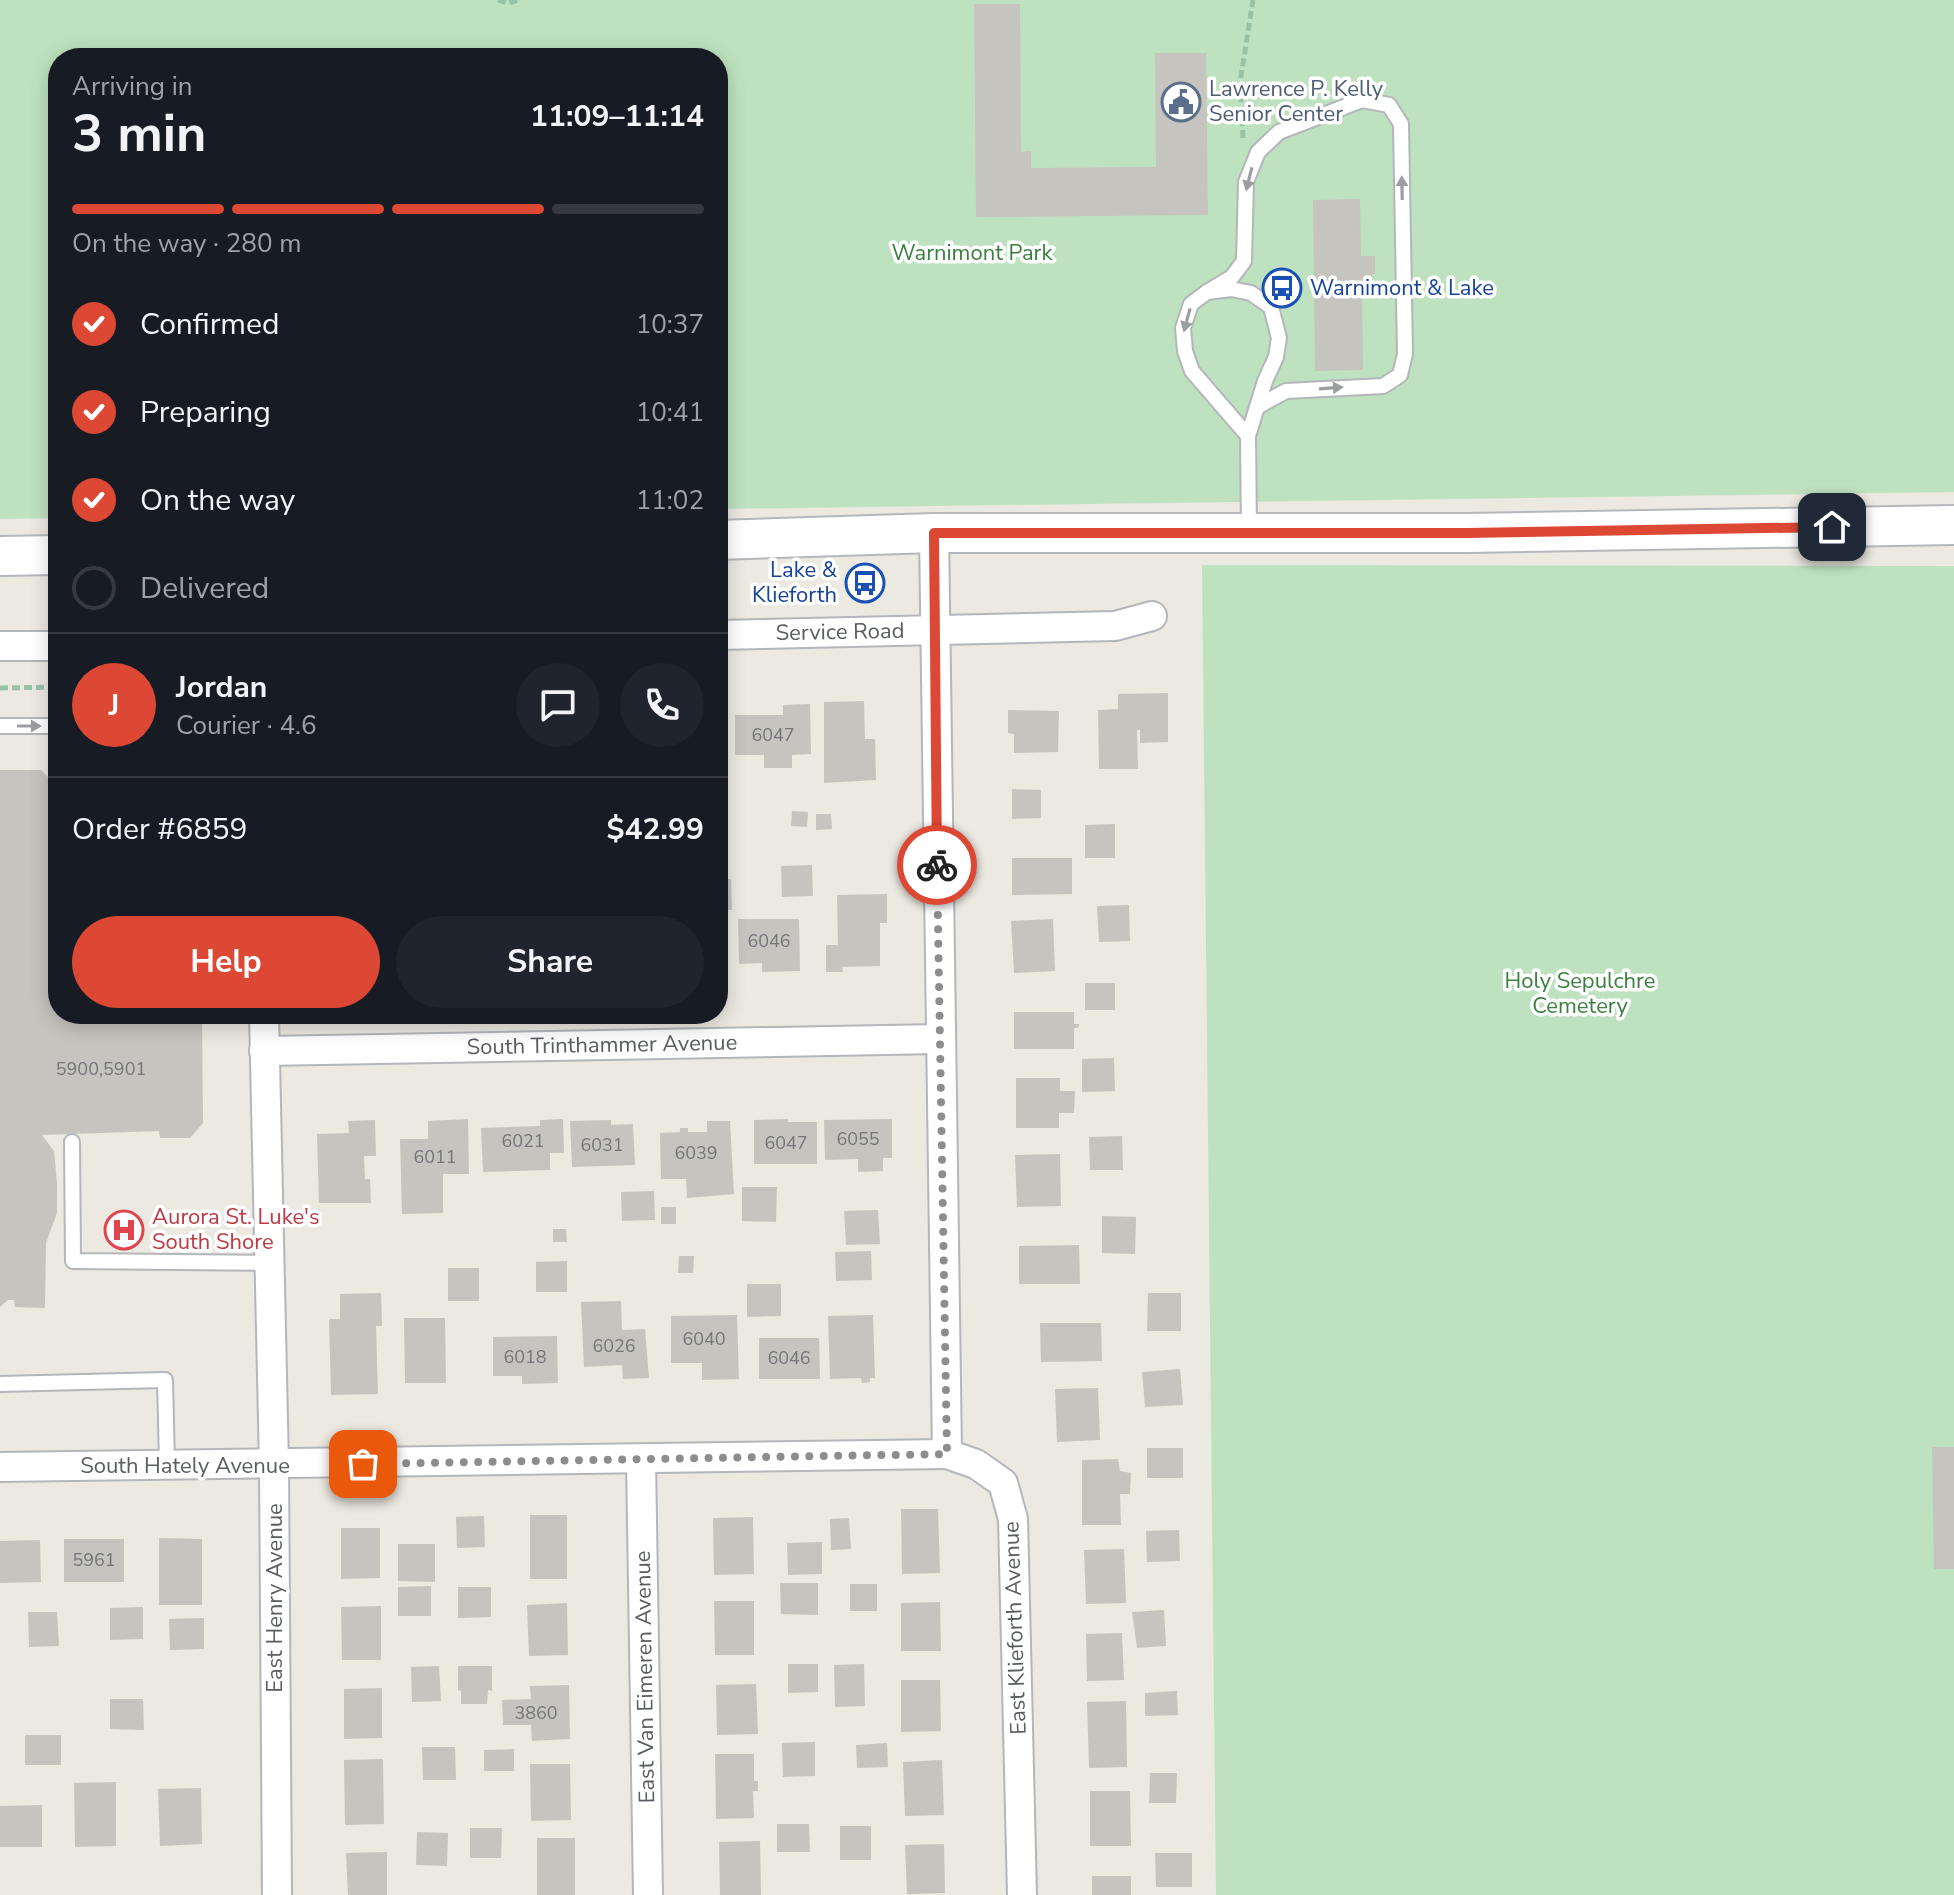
<!DOCTYPE html>
<html lang="en">
<head>
<meta charset="utf-8">
<style>
  :root { --surface:#171b24; --page:#20242c; --text:#f1f3f6; --muted:#9ea1a6; --line:#363941; --accent:#dd4835 }
  body { margin:0; font-family:"Nunito Sans",sans-serif; background:var(--page); color:var(--text); height:100vh; display:flex; flex-direction:column; font-size:30px; white-space:nowrap }
  * { box-sizing:border-box; margin:0 }
  p { font-size:26px; color:var(--muted) }
  .icon { flex:none; width:44px; height:44px; fill:none; stroke:currentColor; stroke-width:2; stroke-linecap:round; stroke-linejoin:round }
  .map { position:relative; flex:1; overflow:hidden }
  .drawer { position:absolute; left:48px; top:48px; width:680px; height:976px; display:flex; flex-direction:column; background:var(--surface); border-radius:32px; box-shadow:0 4px 20px #0003 }
  .drawer>* { flex:none }
  .pin { position:absolute; display:grid; place-items:center; width:68px; height:68px; color:#fff; margin:-34px; border-radius:16px; box-shadow:0 4px 12px #0006 }
  .courier { position:absolute; display:grid; place-items:center; width:80px; height:80px; margin:-40px; border:6px solid #dd4835; border-radius:50%; background:#fff; color:#222; box-shadow:0 2px 10px #0007 }
  .summary em { font-style:normal; font-weight:700 }
  .summary div { display:flex; flex-direction:column-reverse }
  .summary { display:flex; align-items:center; justify-content:space-between; height:136px; padding:0 24px }
  h1 { font-size:52px; font-weight:700; line-height:60px }
  .bar { display:grid; grid-template-columns:repeat(4,1fr); gap:12px 8px; align-content:center; height:96px; padding:0 24px }
  .bar i { height:10px; border-radius:6px; background:var(--line) }
  .bar .selected { background:var(--accent) }
  .bar p { grid-column:span 4 }
  .line { display:flex; align-items:center; gap:20px; padding:0 24px; border-top:2px solid var(--line) }
  .line div { flex:1 }
  .round { display:grid; place-items:center; flex:none; width:84px; height:84px; border-radius:42px; background:var(--page) }
  ol { padding:0 24px; list-style:none }
  li { display:flex; align-items:center; gap:24px; height:88px }
  li p { margin-inline-start:auto }
  li .icon { padding:8px; border-radius:50%; background:var(--accent); color:#fff; stroke-width:4 }
  li:last-child { color:var(--muted) }
  li i { width:44px; height:44px; border:4px solid var(--line); border-radius:50% }
  .primary-button { display:flex; gap:16px; margin-top:auto; padding:16px 24px }
  .primary-button a { flex:1; height:92px; border-radius:48px; background:var(--accent); color:#fff; font-size:32px; font-weight:700; line-height:92px; text-align:center }
  .primary-button a+a { background:var(--page); color:var(--text) }
  .map>svg:first-child { display:block }
  .green { fill:#bee2bf }
  .building { fill:#c6c4be }
  .lines { fill:none; stroke-linecap:round; stroke-linejoin:round }
  .lane-casing { stroke:#b3b6ba; stroke-width:18 }
  .street-casing { stroke:#b3b6ba; stroke-width:32 }
  .secondary-casing { stroke:#b4b7bc; stroke-width:42 }
  .path { stroke:#98c2a5; stroke-width:5; stroke-dasharray:8 4; stroke-linecap:butt }
  .lane { stroke:#fff; stroke-width:14 }
  .street { stroke:#fff; stroke-width:28 }
  .secondary { stroke:#fff; stroke-width:38 }
  .oneway { fill:#9b9da0 }
  .done { stroke:#8c8d8d; stroke-width:8; stroke-dasharray:0 14.4 }
  .route { stroke:#dd4835; stroke-width:10 }
  .labels { text-anchor:middle; dominant-baseline:central; stroke-width:7; stroke-linejoin:round; paint-order:stroke }
  .number-label { font-size:18px; fill:#747678 }
  .service-label { font-size:22px; fill:#4e5e75; stroke:#fff; text-anchor:start }
  .park-label { font-size:22px; fill:#397f3f; stroke:#fff }
  .transit-label { font-size:22px; fill:#164399; stroke:#fff; text-anchor:start }
  .street-label { font-size:22px; fill:#595c61; stroke:#fff }
  .health-label { font-size:22px; fill:#be3a42; stroke:#fff; text-anchor:start }
</style>
</head>
<body>
<div class="map">
<svg width="1954" height="1895" viewBox="0 0 1954 1895">
  <rect width="100%" height="100%" fill="#ebe9e0"/>
  <g class="green">
    <polygon points="0,0 1954,0 1954,492 718,509 718,58 58,58 58,518 0,519"/>
    <polygon points="1202,565 1954,566 1954,1895 1216,1895"/>
  </g>
  <g class="building">
    <polygon points="974,4 1020,4 1021,152 1031,151 1031,168 1156,167 1155,53 1206,53 1208,215 976,217"/>
    <polygon points="1360,199 1361,256 1375,256 1375,274 1372,274 1372,287 1362,287 1363,370 1315,371 1313,200"/>
    <polygon points="1168,693 1168,742 1140,743 1140,730 1137,730 1138,769 1099,769 1098,710 1118,709 1118,694"/>
    <polygon points="864,701 865,739 875,739 876,780 824,783 824,702"/>
    <polygon points="810,704 811,754 792,755 792,768 764,768 764,755 735,755 735,715 783,715 783,705"/>
    <polygon points="1008,710 1059,711 1058,752 1014,753 1014,734 1008,733"/>
    <polygon points="0,770 41,770 50,779 52,838 58,837 58,1014 202,1014 203,1123 190,1138 160,1138 159,1131 42,1135 54,1151 57,1183 57,1213 46,1243 45,1308 15,1307 14,1300 8,1300 0,1307"/>
    <polygon points="1012,789 1041,790 1041,818 1012,819"/>
    <polygon points="792,811 808,812 807,827 791,826"/>
    <polygon points="718,814 728,815 727,833 718,832"/>
    <polygon points="816,814 831,814 832,829 816,830"/>
    <polygon points="1115,824 1115,858 1085,858 1085,825"/>
    <polygon points="1012,858 1072,858 1072,894 1012,895"/>
    <polygon points="812,865 813,896 782,897 781,866"/>
    <polygon points="718,879 731,879 732,910 718,910"/>
    <polygon points="887,894 887,923 880,923 880,966 842,967 843,972 826,972 826,945 838,945 837,895"/>
    <polygon points="1129,905 1130,941 1099,942 1097,906"/>
    <polygon points="738,919 799,919 800,971 762,972 762,963 739,964"/>
    <polygon points="1053,919 1055,971 1014,973 1011,921"/>
    <rect x="1085" y="983" width="30" height="27"/>
    <polygon points="1014,1012 1074,1012 1074,1024 1079,1024 1078,1028 1074,1028 1074,1049 1014,1049"/>
    <polygon points="1114,1058 1115,1091 1082,1092 1082,1059"/>
    <polygon points="1016,1078 1060,1078 1060,1091 1075,1091 1074,1113 1059,1113 1059,1128 1016,1128"/>
    <polygon points="468,1119 469,1174 443,1174 443,1213 402,1214 400,1139 428,1139 428,1121"/>
    <polygon points="563,1119 564,1153 550,1153 550,1170 483,1172 481,1128 540,1126 540,1120"/>
    <polygon points="788,1119 788,1122 817,1122 817,1164 754,1164 754,1120"/>
    <polygon points="892,1119 892,1158 883,1158 883,1171 858,1172 858,1159 825,1160 824,1120"/>
    <polygon points="375,1120 376,1156 364,1156 365,1179 370,1179 371,1203 319,1203 317,1134 349,1133 348,1121"/>
    <polygon points="611,1120 611,1125 633,1124 635,1165 572,1167 570,1121"/>
    <polygon points="707,1121 730,1121 734,1194 687,1198 686,1179 661,1179 660,1133 680,1132 680,1128 688,1128 688,1132 707,1132"/>
    <polygon points="1122,1136 1123,1170 1090,1170 1089,1137"/>
    <polygon points="1060,1154 1061,1206 1017,1207 1015,1155"/>
    <polygon points="742,1187 777,1187 776,1222 742,1221"/>
    <polygon points="654,1191 655,1220 622,1221 621,1192"/>
    <rect x="661" y="1207" width="15" height="17"/>
    <polygon points="878,1210 880,1244 846,1245 844,1211"/>
    <polygon points="1102,1216 1136,1217 1135,1254 1102,1253"/>
    <polygon points="553,1229 566,1229 567,1242 553,1242"/>
    <polygon points="1079,1245 1080,1284 1019,1284 1019,1246"/>
    <polygon points="871,1251 872,1280 836,1281 835,1252"/>
    <polygon points="679,1256 694,1256 693,1273 678,1273"/>
    <polygon points="567,1261 567,1292 536,1292 536,1262"/>
    <rect x="448" y="1268" width="31" height="33"/>
    <polygon points="747,1284 781,1284 781,1316 747,1317"/>
    <polygon points="381,1293 382,1326 376,1326 378,1394 331,1395 329,1319 340,1319 340,1294"/>
    <polygon points="1148,1293 1181,1293 1181,1331 1147,1331"/>
    <polygon points="621,1301 622,1330 645,1329 649,1378 623,1379 622,1365 584,1367 581,1302"/>
    <polygon points="737,1315 739,1379 702,1380 702,1363 671,1363 671,1316"/>
    <polygon points="873,1315 875,1378 870,1378 870,1382 862,1383 861,1378 830,1379 828,1316"/>
    <polygon points="404,1318 445,1318 446,1383 405,1383"/>
    <polygon points="1040,1323 1101,1323 1102,1361 1041,1362"/>
    <polygon points="557,1336 558,1383 522,1384 522,1376 493,1376 493,1337"/>
    <polygon points="759,1338 819,1338 820,1379 759,1379"/>
    <polygon points="1180,1369 1183,1405 1145,1407 1142,1372"/>
    <polygon points="1098,1388 1100,1440 1057,1442 1055,1389"/>
    <polygon points="1932,1447 1954,1447 1954,1569 1934,1569"/>
    <rect x="1147" y="1448" width="36" height="30"/>
    <polygon points="1118,1459 1120,1471 1131,1473 1130,1494 1120,1494 1121,1525 1082,1525 1082,1460"/>
    <polygon points="901,1509 938,1509 940,1573 902,1574"/>
    <rect x="530" y="1515" width="37" height="64"/>
    <polygon points="484,1516 485,1547 457,1548 456,1517"/>
    <polygon points="753,1517 754,1574 714,1575 713,1518"/>
    <polygon points="849,1518 851,1549 831,1550 830,1519"/>
    <polygon points="341,1528 380,1528 380,1578 341,1579"/>
    <polygon points="1179,1530 1180,1561 1147,1562 1146,1531"/>
    <polygon points="159,1538 202,1539 202,1605 159,1605"/>
    <rect x="64" y="1539" width="60" height="43"/>
    <polygon points="40,1540 41,1582 0,1583 0,1541"/>
    <polygon points="822,1542 822,1574 788,1575 787,1543"/>
    <polygon points="398,1544 435,1544 435,1582 398,1581"/>
    <polygon points="1124,1549 1126,1603 1086,1604 1084,1550"/>
    <polygon points="780,1583 818,1583 818,1615 781,1614"/>
    <rect x="850" y="1584" width="27" height="27"/>
    <polygon points="431,1586 431,1616 398,1616 398,1587"/>
    <polygon points="458,1587 491,1587 491,1617 458,1618"/>
    <polygon points="714,1601 754,1601 754,1655 715,1655"/>
    <polygon points="940,1602 941,1651 901,1651 901,1603"/>
    <polygon points="567,1603 568,1655 529,1656 527,1605"/>
    <polygon points="381,1606 381,1660 342,1660 341,1607"/>
    <polygon points="143,1607 143,1639 110,1640 110,1608"/>
    <polygon points="1164,1610 1166,1646 1137,1648 1132,1612"/>
    <polygon points="28,1612 57,1612 59,1646 29,1647"/>
    <polygon points="204,1618 204,1649 170,1650 169,1619"/>
    <polygon points="1122,1633 1124,1680 1087,1681 1086,1634"/>
    <polygon points="788,1664 818,1664 818,1692 788,1693"/>
    <polygon points="864,1664 865,1706 835,1707 834,1665"/>
    <polygon points="439,1666 441,1701 412,1702 411,1667"/>
    <polygon points="458,1666 492,1666 492,1691 488,1690 487,1704 461,1704 461,1690 458,1691"/>
    <polygon points="901,1680 940,1680 941,1731 901,1732"/>
    <polygon points="756,1684 758,1734 717,1735 716,1685"/>
    <polygon points="569,1685 570,1739 532,1741 531,1725 503,1725 502,1700 531,1699 530,1686"/>
    <polygon points="382,1688 382,1738 344,1739 344,1689"/>
    <polygon points="1177,1691 1178,1715 1145,1716 1145,1693"/>
    <polygon points="110,1699 143,1699 144,1730 110,1729"/>
    <polygon points="1126,1701 1127,1767 1089,1768 1087,1702"/>
    <rect x="25" y="1735" width="36" height="30"/>
    <polygon points="815,1742 815,1776 783,1777 782,1743"/>
    <polygon points="887,1743 888,1767 857,1768 856,1745"/>
    <polygon points="422,1747 455,1747 456,1780 423,1780"/>
    <polygon points="514,1749 514,1771 484,1771 484,1750"/>
    <polygon points="715,1754 754,1754 754,1781 758,1781 758,1791 753,1791 754,1818 716,1819"/>
    <polygon points="383,1759 384,1824 345,1825 344,1760"/>
    <polygon points="942,1760 944,1815 905,1816 903,1762"/>
    <polygon points="530,1764 570,1764 571,1820 531,1821"/>
    <polygon points="1150,1773 1177,1773 1176,1803 1149,1803"/>
    <polygon points="116,1782 116,1846 75,1847 74,1783"/>
    <polygon points="201,1788 202,1844 160,1846 158,1789"/>
    <polygon points="1090,1791 1130,1791 1131,1846 1090,1846"/>
    <polygon points="42,1805 42,1847 0,1847 0,1806"/>
    <polygon points="777,1824 809,1824 810,1852 777,1852"/>
    <rect x="840" y="1826" width="31" height="34"/>
    <polygon points="470,1828 502,1828 501,1858 470,1858"/>
    <polygon points="417,1832 448,1833 447,1866 416,1865"/>
    <rect x="537" y="1838" width="38" height="57"/>
    <polygon points="760,1841 761,1895 720,1895 719,1842"/>
    <polygon points="944,1844 945,1893 907,1894 905,1845"/>
    <polygon points="387,1852 387,1895 348,1895 346,1853"/>
    <polygon points="1155,1853 1192,1853 1192,1887 1156,1887"/>
    <rect x="1092" y="1876" width="39" height="19"/>
  </g>
  <g class="lines">
    <g class="lane-casing">
      <g id="lane">
        <polyline points="1207,292 1232,277 1244,261 1246,182 1258,152 1279,132 1362,100 1389,105 1401,124 1405,354 1400,375 1383,386 1286,391 1257,407"/>
        <polyline points="1248,436 1192,371 1185,351 1183,328 1191,304 1207,292 1231,289 1251,293 1271,307 1279,338 1276,357 1265,381 1248,436 1249,533"/>
        <polyline points="0,726 58,726"/>
        <polyline points="72,1142 73,1261 269,1263"/>
        <polyline points="0,1384 165,1380 167,1466"/>
      </g>
    </g>
    <g class="street-casing">
      <g id="street">
        <polyline points="934,533 947,1454 976,1464 1003,1483 1013,1519 1022,1895"/>
        <polyline points="718,635 1115,626 1152,616"/>
        <polyline points="0,646 58,646"/>
        <polyline points="264,1014 274,1466 277,1895"/>
        <polyline points="264,1051 940,1039"/>
        <polyline points="641,1459 648,1895"/>
        <polyline points="0,1467 947,1454"/>
      </g>
    </g>
    <g class="secondary-casing">
      <g id="secondary">
        <polyline points="718,540 934,533 1467,533 1954,525"/>
        <polyline points="0,556 58,555"/>
      </g>
    </g>
    <g class="path">
      <polyline points="498,0 508,3 520,0"/>
      <polyline points="1243,138 1240,83 1253,0"/>
      <polyline points="0,688 58,687"/>
    </g>
    <use href="#lane" class="lane"/>
    <use href="#street" class="street"/>
    <use href="#secondary" class="secondary"/>
  </g>
  <defs><path id="oneway-solid" d="M-6-.8H1V-3.2L6.5 0L1 3.2V.8H-6Z" transform="scale(2)"/></defs>
  <g class="oneway">
    <use href="#oneway-solid" transform="translate(1249 179) rotate(104)"/>
    <use href="#oneway-solid" transform="translate(1402 188) rotate(-91)"/>
    <use href="#oneway-solid" transform="translate(1187 320) rotate(105)"/>
    <use href="#oneway-solid" transform="translate(1331 388) rotate(-4)"/>
    <use href="#oneway-solid" transform="translate(29 726)"/>
  </g>
  <g class="lines">
    <polyline class="done" points="363,1464 947,1454 937,865"/>
    <polyline class="route" points="937,865 934,533 1467,533 1832,527"/>
  </g>
  <defs>
    <g id="civic-ring" transform="scale(2)"><circle r="9.5" fill="#fff" stroke="#5c6f8a" stroke-width="1.5"/><path d="M-.6-6.5H3V-4.5H.6V-3L4-1V1h2V6H-6V1h2V-1L-.6-3ZM-1.2 2.5V6h2.4V2.5Z" fill="#5c6f8a"/></g>
    <g id="bus-ring" transform="scale(2)"><circle r="9.5" fill="#fff" stroke="#1a4fb4" stroke-width="1.5"/><path d="M-5-6H5V4H4V6H2V4H-2V6H-4V4H-5ZM-3.5-4V0h7V-4ZM-3.5 1.2v1.5H-2V1.2ZM2 1.2v1.5H3.5V1.2Z" fill="#1a4fb4"/></g>
    <g id="hospital-ring" transform="scale(2)"><circle r="9.5" fill="#fff" stroke="#e0444e" stroke-width="1.5"/><path d="M-5-5h3v3.5h4V-5h3V5h-3V1.5h-4V5h-3Z" fill="#e0444e"/></g>
  </defs>
  <g fill-rule="evenodd">
    <use href="#civic-ring" x="1181" y="102"/>
    <use href="#bus-ring" x="1282" y="288"/>
    <use href="#bus-ring" x="865" y="583"/>
    <use href="#hospital-ring" x="124" y="1230"/>
  </g>
  <g class="labels">
    <g class="number-label">
      <text x="773" y="735">6047</text>
      <text x="769" y="941">6046</text>
      <text x="101" y="1069">5900,5901</text>
      <text x="858" y="1139">6055</text>
      <text x="523" y="1141">6021</text>
      <text x="786" y="1143">6047</text>
      <text x="602" y="1145">6031</text>
      <text x="696" y="1153">6039</text>
      <text x="435" y="1157">6011</text>
      <text x="704" y="1339">6040</text>
      <text x="614" y="1346">6026</text>
      <text x="525" y="1357">6018</text>
      <text x="789" y="1358">6046</text>
      <text x="94" y="1560">5961</text>
      <text x="536" y="1713">3860</text>
    </g>
    <g class="service-label">
      <text x="1209" y="89">Lawrence P. Kelly<tspan x="1209" dy="25">Senior Center</tspan></text>
    </g>
    <g class="park-label">
      <text x="972" y="253">Warnimont Park</text>
      <text x="1580" y="981">Holy Sepulchre<tspan x="1580" dy="25">Cemetery</tspan></text>
    </g>
    <g class="transit-label">
      <text x="1310" y="288">Warnimont &amp; Lake</text>
      <text x="837" y="570" text-anchor="end">Lake &amp;<tspan x="837" dy="25">Klieforth</tspan></text>
    </g>
    <g class="street-label">
      <text transform="translate(840 632) rotate(-1)">Service Road</text>
      <text transform="translate(602 1045) rotate(-1)">South Trinthammer Avenue</text>
      <text x="185" y="1466">South Hately Avenue</text>
      <text transform="translate(275 1598) rotate(-90)">East Henry Avenue</text>
      <text transform="translate(1015 1628) rotate(-92)">East Klieforth Avenue</text>
      <text transform="translate(645 1677) rotate(-91)">East Van Eimeren Avenue</text>
    </g>
    <g class="health-label">
      <text x="152" y="1217">Aurora St. Luke's<tspan x="152" dy="25">South Shore</tspan></text>
    </g>
  </g>
</svg>
<div class="pin" style="left:363px;top:1464px;background:#ea580c"><svg class="icon" aria-label="bag" viewBox="0 0 24 24"><path d="M5 8h14l-1 12H6zM9 8a3 3 0 0 1 6 0"/></svg></div>
<div class="pin" style="left:1832px;top:527px;background:#1f2937"><svg class="icon" aria-label="home" viewBox="0 0 24 24"><path d="M3 11l9-7 9 7M6 9v11h12V9"/></svg></div>
<div class="courier" style="left:937px;top:865px"><svg class="icon" aria-label="bike" viewBox="0 0 24 24"><circle cx="6" cy="16" r="4"/><circle cx="18" cy="16" r="4"/><path d="M6 16l4-8h5l3 8M10 8l3 8H6M13 5h3"/></svg></div>
<section class="drawer">
<div class="summary"><div><h1>3 min</h1><p>Arriving in</p></div><em>11:09–11:14</em></div>
<div class="bar"><i class="selected"></i><i class="selected"></i><i class="selected"></i><i></i><p>On the way · 280 m</p></div>
<ol>
<li><svg class="icon" aria-label="check" viewBox="0 0 24 24"><path d="M5 12l5 5 9-10"/></svg>Confirmed<p>10:37</p></li>
<li><svg class="icon" aria-label="check" viewBox="0 0 24 24"><path d="M5 12l5 5 9-10"/></svg>Preparing<p>10:41</p></li>
<li><svg class="icon" aria-label="check" viewBox="0 0 24 24"><path d="M5 12l5 5 9-10"/></svg>On the way<p>11:02</p></li>
<li><i></i>Delivered</li>
</ol>
<div class="line" style="height:144px"><b class="round" style="background:var(--accent);color:#fff">J</b><div><b>Jordan</b><p>Courier · 4.6</p></div><a class="round"><svg class="icon" aria-label="chat" viewBox="0 0 24 24"><path d="M4 5h16v11H9l-5 4z"/></svg></a><a class="round"><svg class="icon" aria-label="phone" viewBox="0 0 24 24"><path d="M5 4h4l2 5-3 2q2 4 5 5l2-3 5 2v4C11 20 4 13 5 4z"/></svg></a></div>
<div class="line" style="height:104px"><div>Order #6859</div><b>$42.99</b></div>
<div class="primary-button"><a>Help</a><a>Share</a></div>
</section>
</div>
</body>
</html>
